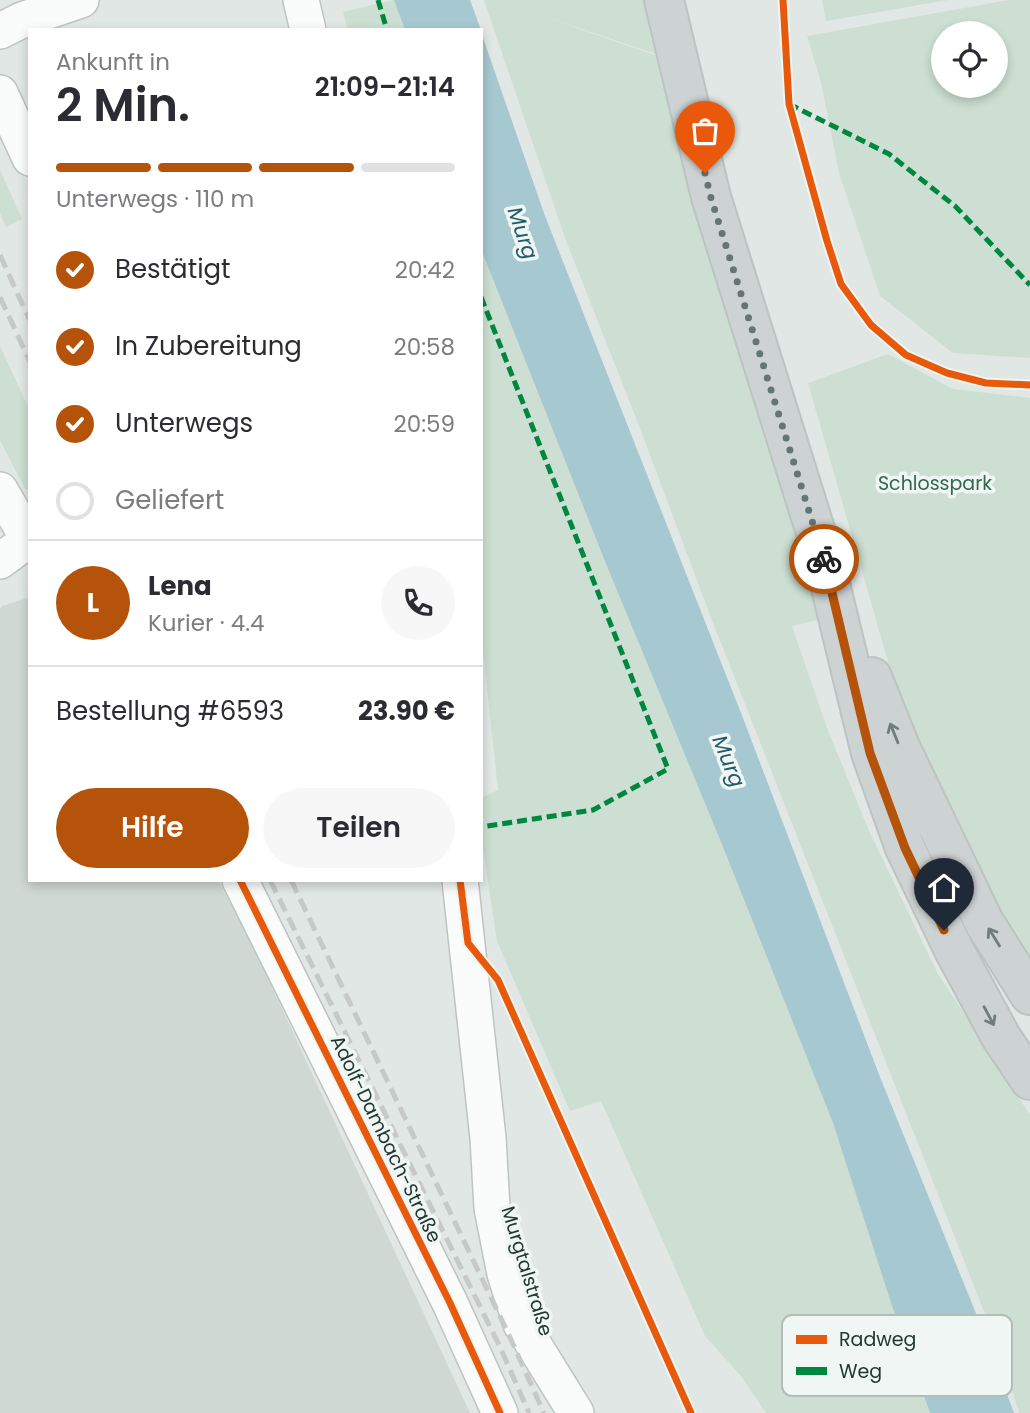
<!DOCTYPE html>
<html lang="de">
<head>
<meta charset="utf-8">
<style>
  :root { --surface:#fff; --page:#f7f7f7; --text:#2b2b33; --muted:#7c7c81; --line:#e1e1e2; --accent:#b45309 }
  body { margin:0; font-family:Poppins,sans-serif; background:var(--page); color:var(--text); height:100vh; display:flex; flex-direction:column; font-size:26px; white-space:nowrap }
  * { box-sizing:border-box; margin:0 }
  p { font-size:23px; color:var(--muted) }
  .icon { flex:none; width:38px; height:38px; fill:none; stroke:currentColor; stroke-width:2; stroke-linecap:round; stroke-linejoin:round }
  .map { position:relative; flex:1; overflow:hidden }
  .sheet { position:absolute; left:28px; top:28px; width:455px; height:854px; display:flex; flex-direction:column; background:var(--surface); border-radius:0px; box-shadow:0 4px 10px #0003 }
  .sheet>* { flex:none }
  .controls { position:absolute; left:931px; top:21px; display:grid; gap:14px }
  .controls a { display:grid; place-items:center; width:77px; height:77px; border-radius:50%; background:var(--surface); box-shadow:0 4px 10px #0003; font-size:35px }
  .pin { position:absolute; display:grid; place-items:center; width:60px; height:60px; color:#fff; margin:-72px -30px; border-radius:50% 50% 50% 0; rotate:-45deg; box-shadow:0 0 7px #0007 }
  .pin .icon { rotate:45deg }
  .courier { position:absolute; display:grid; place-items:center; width:70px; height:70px; margin:-35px; border:5px solid #b45309; border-radius:50%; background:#fff; color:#222; box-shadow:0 2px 9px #0007 }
  .overview em { font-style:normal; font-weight:600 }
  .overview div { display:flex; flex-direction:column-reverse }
  .overview { display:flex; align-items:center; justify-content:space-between; height:119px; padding:0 28px }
  h1 { font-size:46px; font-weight:600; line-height:52px }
  .bar { display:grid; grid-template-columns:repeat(4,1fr); gap:10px 7px; align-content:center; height:84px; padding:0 28px }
  .bar i { height:9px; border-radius:5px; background:var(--line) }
  .bar .current { background:var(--accent) }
  .bar p { grid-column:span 4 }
  .line { display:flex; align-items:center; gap:18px; padding:0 28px; border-top:2px solid var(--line) }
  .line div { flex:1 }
  .round { display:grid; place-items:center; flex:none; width:74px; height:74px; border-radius:37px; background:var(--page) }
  ol { padding:0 28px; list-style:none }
  li { display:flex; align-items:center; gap:21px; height:77px }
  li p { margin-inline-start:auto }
  li .icon { padding:7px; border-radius:50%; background:var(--accent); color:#fff; stroke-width:4 }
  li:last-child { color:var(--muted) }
  li i { width:38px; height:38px; border:4px solid var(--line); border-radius:50% }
  .cta { display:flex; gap:14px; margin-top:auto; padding:14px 28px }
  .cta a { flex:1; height:80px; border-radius:42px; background:var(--accent); color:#fff; font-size:28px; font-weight:600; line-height:80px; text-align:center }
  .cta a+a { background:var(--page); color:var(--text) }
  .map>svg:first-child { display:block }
  .built { fill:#d0d8d4 }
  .green { fill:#ccdfd2; fill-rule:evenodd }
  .water { fill:#a6c8d1 }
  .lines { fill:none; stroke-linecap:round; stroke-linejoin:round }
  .minor-casing { stroke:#bec4c1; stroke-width:38 }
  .major-casing { stroke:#bcc3c1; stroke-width:42 }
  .minor { stroke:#fafbfb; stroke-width:35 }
  .major { stroke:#cdd3d2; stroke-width:38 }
  .rail { stroke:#c6c9c8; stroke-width:5; stroke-dasharray:14 7; stroke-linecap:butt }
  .quiet { stroke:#00873e; stroke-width:5; stroke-dasharray:10 5; stroke-linecap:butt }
  .cycleway-casing { stroke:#eff6f3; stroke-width:11 }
  .cycleway { stroke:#e8590c; stroke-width:7 }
  .oneway { stroke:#6f7d7b }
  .done { stroke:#657571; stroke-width:7; stroke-dasharray:0 12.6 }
  .route { stroke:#b45309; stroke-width:9 }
  .labels { text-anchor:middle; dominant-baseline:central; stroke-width:7; stroke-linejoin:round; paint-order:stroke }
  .park-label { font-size:19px; fill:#31694b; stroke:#eff6f3 }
  .street-label { font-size:19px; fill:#223733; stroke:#eff6f3 }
  .water-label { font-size:21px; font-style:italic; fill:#235a6c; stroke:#eff6f3 }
  .key { fill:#eff6f3; stroke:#b2bdb9; stroke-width:2 }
  .key-label { font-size:19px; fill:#223733 }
</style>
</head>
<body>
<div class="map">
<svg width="1030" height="1413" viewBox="0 0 1030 1413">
  <rect width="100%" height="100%" fill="#e1e7e4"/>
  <polygon class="built" points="30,597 30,880 218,880 256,953 470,1413 0,1413 0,609 2,606"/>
  <g class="green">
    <polygon points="394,0 405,30 348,30 343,12"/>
    <polygon points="484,0 649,0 662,56 531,12 663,58 825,618 792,626 827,728 870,833 937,972 1030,1115 1030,1413 1019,1413 1000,1352 708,610 636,418 565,238"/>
    <polygon points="822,0 948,0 826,21"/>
    <path d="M 1009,0 L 1030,0 L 1030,358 L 953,353 L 880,296 L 839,173 L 821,82 L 807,36 ZM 943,33 L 996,33 L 996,86 L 943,86 Z"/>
    <polygon points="0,170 22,219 6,227 0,213"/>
    <polygon points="481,249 604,559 723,847 833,1123 893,1309 930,1413 766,1413 741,1376 705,1336 601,1101 570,1111 497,941 481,836 481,798 498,790 481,632"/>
    <polygon points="0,346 30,411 30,491 25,489 0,440"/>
    <polygon points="888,354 953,389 1030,398 1030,973 995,918 899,700 808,383"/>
  </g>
  <g class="water">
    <polygon points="394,0 470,0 481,30 405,30"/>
    <polygon points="481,32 545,216 741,713 880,1077 986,1338 1014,1413 930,1413 893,1309 833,1123 723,847 604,559 481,249"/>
  </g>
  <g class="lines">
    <g class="minor-casing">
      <g id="minor">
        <polyline points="301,0 308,30"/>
        <polyline points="0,31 22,20 81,0"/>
        <polyline points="0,93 30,158"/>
        <polyline points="0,490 30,542"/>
        <polyline points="0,561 30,539"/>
        <polyline points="240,880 450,1303 500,1413"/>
        <polyline points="460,880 488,1138 492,1208 505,1274 521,1324 576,1413"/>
      </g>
    </g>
    <g class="major-casing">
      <g id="major">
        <polyline points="664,0 711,197 823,555 871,753 905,848 954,950 1001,1037 1030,1080"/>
        <polyline points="872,677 900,747 984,922 1030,995"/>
      </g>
    </g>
    <use href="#minor" class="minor"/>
    <use href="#major" class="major"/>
    <g class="rail">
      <polyline points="0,255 30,321"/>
      <polyline points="0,297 30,362"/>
      <polyline points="270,880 500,1347 529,1413"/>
      <polyline points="291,880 508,1333 544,1413"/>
    </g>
    <g class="quiet">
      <polyline points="378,0 387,30"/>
      <polyline points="789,104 889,154 955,206 1030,285"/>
      <polyline points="481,297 668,769 593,810 481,827"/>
    </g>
    <g class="cycleway-casing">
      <g id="cycleway">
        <polyline points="783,0 789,104 827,241 841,284 871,325 906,355 947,373 986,383 1030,385"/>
        <polyline points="240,880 450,1303 500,1413"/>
        <polyline points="460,880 468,943 498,980 691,1413"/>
      </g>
    </g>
    <use href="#cycleway" class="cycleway"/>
  </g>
  <defs><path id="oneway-shaft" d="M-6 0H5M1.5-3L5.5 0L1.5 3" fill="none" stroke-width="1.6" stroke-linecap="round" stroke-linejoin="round" transform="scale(1.75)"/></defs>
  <g class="oneway">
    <use href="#oneway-shaft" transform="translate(894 733) rotate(-112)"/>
    <use href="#oneway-shaft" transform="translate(994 937) rotate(-122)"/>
    <use href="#oneway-shaft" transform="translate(989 1016) rotate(62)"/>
  </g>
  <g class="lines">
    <polyline class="done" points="705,173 711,198 824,559"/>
    <polyline class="route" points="824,559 870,753 905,848 944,930"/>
  </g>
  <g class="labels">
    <g class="park-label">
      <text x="935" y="483">Schlosspark</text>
    </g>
    <g class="street-label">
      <text transform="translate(386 1139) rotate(64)">Adolf-Dambach-Straße</text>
      <text transform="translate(527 1271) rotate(73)">Murgtalstraße</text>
    </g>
    <g class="water-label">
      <text transform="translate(523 233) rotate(71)">Murg</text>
      <text transform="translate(729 761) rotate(68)">Murg</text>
    </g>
  </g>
  <rect x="782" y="1315" width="230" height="81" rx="10" class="key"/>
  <rect x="796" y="1335" width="31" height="9" fill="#e8590c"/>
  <rect x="796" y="1367" width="31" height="8" fill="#00873e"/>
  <g class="key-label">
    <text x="839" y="1346">Radweg</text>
    <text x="839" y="1378">Weg</text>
  </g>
</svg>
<div class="controls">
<a><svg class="icon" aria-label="locate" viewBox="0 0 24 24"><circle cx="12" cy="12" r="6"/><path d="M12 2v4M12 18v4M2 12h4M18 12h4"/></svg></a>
</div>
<div class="pin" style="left:705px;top:173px;background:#ea580c"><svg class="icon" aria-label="bag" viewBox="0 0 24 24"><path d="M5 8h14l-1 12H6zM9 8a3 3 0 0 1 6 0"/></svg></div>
<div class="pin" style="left:944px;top:930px;background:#1f2937"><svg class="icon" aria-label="home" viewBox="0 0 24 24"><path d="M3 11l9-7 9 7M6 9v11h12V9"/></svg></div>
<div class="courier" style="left:824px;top:559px"><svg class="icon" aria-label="bike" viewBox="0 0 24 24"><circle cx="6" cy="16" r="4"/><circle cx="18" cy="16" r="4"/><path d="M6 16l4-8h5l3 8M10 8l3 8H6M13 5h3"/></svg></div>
<section class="sheet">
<div class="overview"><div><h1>2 Min.</h1><p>Ankunft in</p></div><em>21:09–21:14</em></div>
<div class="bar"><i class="current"></i><i class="current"></i><i class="current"></i><i></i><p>Unterwegs · 110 m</p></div>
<ol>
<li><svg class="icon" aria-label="check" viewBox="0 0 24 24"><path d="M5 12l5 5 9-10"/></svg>Bestätigt<p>20:42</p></li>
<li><svg class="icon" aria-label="check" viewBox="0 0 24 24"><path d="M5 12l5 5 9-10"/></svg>In Zubereitung<p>20:58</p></li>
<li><svg class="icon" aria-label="check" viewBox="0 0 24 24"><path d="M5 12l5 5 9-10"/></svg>Unterwegs<p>20:59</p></li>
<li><i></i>Geliefert</li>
</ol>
<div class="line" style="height:126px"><b class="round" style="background:var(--accent);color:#fff">L</b><div><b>Lena</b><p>Kurier · 4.4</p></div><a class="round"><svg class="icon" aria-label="phone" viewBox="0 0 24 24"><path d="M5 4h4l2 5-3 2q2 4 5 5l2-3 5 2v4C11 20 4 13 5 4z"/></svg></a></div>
<div class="line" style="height:91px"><div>Bestellung #6593</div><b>23.90 €</b></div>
<div class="cta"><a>Hilfe</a><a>Teilen</a></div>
</section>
</div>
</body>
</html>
